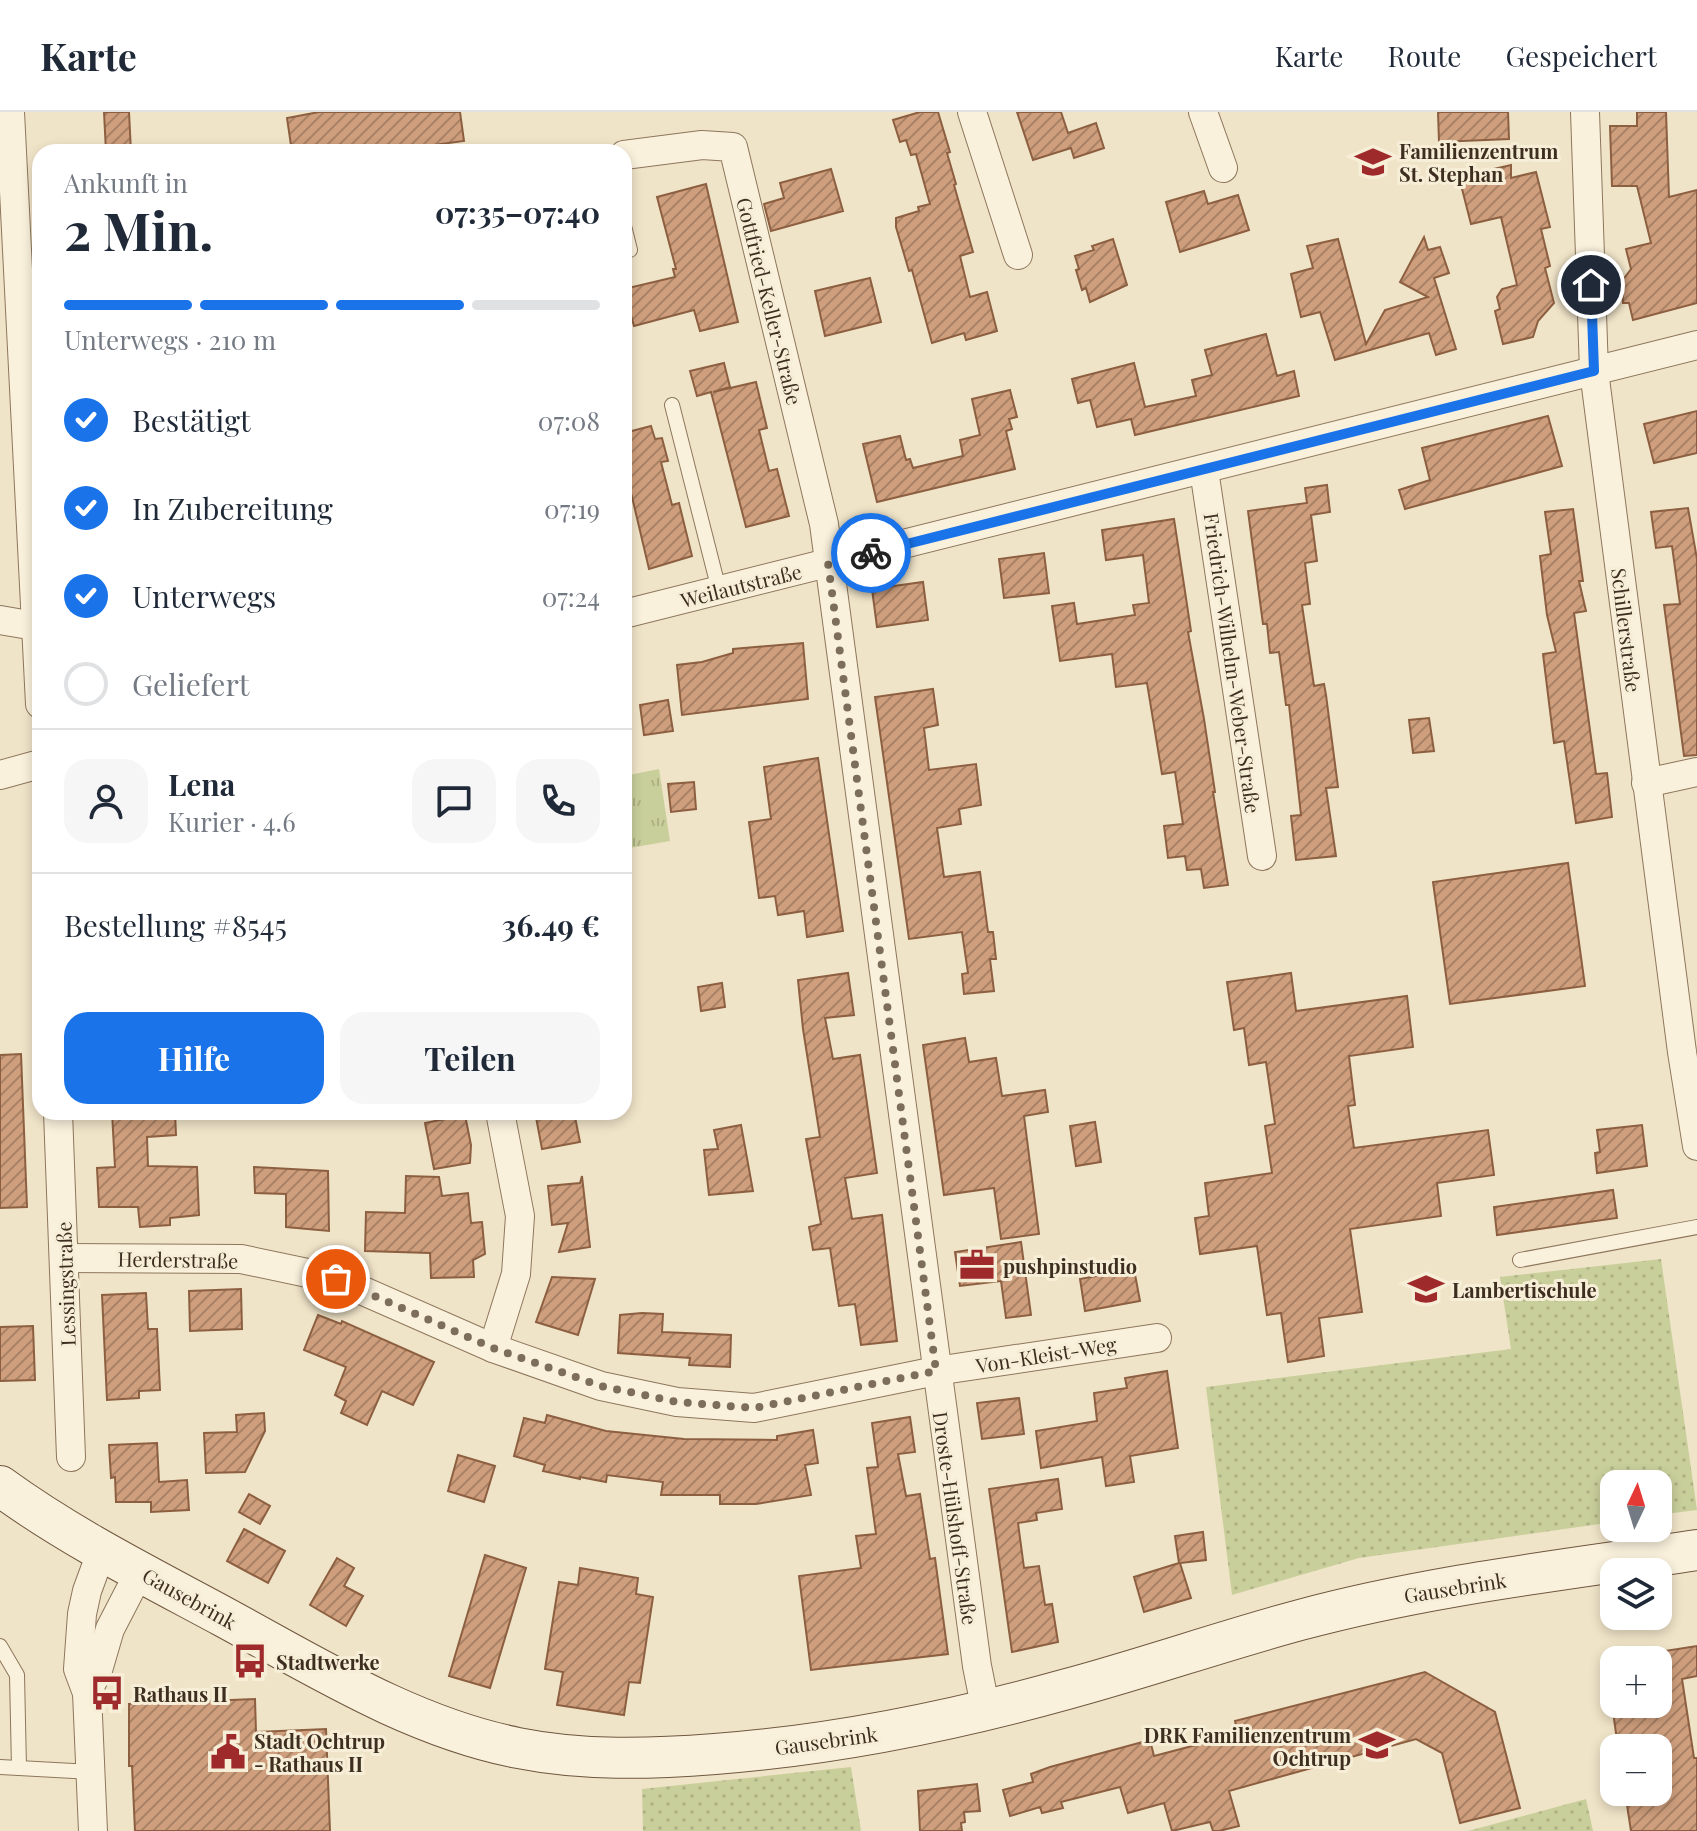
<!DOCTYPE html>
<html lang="de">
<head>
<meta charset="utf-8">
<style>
  :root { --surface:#fff; --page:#f6f6f7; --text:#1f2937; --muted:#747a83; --line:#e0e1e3; --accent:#1a73e8 }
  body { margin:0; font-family:"Playfair Display",serif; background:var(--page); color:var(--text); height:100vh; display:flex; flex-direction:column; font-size:30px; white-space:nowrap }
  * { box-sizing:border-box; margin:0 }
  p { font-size:26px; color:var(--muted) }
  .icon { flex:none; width:44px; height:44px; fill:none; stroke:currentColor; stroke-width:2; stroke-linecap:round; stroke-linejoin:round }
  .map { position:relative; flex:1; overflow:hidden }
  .sheet { position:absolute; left:32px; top:32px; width:600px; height:976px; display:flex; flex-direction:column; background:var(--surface); border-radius:24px; box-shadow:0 4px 12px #0003 }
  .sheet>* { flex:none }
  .needle { width:52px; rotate:4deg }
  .buttons { position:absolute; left:1600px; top:1358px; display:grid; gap:16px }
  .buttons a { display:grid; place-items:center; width:72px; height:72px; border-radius:16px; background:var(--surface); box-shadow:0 4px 12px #0003; font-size:40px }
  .pin { position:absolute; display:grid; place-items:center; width:68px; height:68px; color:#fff; margin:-34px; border:4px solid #fff; border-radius:50%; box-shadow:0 2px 8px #0007 }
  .courier { position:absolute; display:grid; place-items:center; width:80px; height:80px; margin:-40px; border:6px solid #1a73e8; border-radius:50%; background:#fff; color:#222; box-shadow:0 2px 10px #0007 }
  .overview em { font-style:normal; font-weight:700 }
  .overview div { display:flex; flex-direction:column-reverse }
  .overview { display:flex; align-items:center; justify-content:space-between; height:136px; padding:0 32px }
  h1 { font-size:52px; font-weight:700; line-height:60px }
  .bar { display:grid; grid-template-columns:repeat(4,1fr); gap:12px 8px; align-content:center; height:96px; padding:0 32px }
  .bar i { height:10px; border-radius:6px; background:var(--line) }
  .bar .on { background:var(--accent) }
  .bar p { grid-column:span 4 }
  .line { display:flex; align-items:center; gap:20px; padding:0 32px; border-top:2px solid var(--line) }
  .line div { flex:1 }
  .round { display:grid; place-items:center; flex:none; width:84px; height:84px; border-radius:24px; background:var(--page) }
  ol { padding:0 32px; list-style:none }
  li { display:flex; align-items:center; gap:24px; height:88px }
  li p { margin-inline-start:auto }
  li .icon { padding:8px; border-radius:50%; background:var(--accent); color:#fff; stroke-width:4 }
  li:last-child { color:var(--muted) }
  li i { width:44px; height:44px; border:4px solid var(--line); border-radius:50% }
  .action { display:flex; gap:16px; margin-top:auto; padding:16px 32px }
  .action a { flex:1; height:92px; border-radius:24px; background:var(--accent); color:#fff; font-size:32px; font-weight:700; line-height:92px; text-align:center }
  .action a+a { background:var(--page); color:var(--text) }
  header { display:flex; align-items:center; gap:48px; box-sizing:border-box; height:112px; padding:0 40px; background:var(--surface); border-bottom:2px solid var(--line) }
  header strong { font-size:38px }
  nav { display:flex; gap:44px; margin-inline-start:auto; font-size:28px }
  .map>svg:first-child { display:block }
  .grass { fill:url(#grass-dots) }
  .park { fill:url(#park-tufts) }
  .building { fill:url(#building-hatch); stroke:#8d5f41; stroke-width:2 }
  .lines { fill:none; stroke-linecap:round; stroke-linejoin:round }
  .lane-casing { stroke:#8d765c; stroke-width:16 }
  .street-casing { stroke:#8d765c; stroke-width:30 }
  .secondary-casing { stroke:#6f573f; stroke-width:42 }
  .lane { stroke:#faf1dc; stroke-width:14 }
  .street { stroke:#faf1dc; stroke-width:28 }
  .secondary { stroke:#faf1dc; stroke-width:40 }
  .done { stroke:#7c6e5b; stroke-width:8; stroke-dasharray:0 14.4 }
  .route { stroke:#1a73e8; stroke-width:10 }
  .labels { text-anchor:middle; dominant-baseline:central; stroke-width:6; stroke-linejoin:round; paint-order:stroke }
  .poi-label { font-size:20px; font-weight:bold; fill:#3d2e20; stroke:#f7eed8; text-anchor:start }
  .street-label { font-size:20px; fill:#3d2e20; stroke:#f7eed8 }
</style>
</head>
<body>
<header>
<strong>Karte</strong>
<nav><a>Karte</a><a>Route</a><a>Gespeichert</a></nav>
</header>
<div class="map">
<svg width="1697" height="1719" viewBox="0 0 1697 1719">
  <defs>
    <pattern id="grass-dots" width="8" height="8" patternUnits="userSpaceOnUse" patternTransform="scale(2)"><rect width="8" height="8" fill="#c9cf9b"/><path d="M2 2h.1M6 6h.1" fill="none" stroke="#aeb285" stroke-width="1.8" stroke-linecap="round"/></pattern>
    <pattern id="park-tufts" width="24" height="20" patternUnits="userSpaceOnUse" patternTransform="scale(2)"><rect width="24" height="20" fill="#c9cf9b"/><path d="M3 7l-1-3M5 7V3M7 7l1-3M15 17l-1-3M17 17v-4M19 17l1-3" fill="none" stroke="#aeb285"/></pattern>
    <pattern id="building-hatch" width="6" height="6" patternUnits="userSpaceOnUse" patternTransform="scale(2)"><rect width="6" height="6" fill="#cf9f7d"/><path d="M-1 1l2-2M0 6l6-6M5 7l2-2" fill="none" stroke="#a98266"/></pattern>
  </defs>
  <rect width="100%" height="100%" fill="#f0e4c8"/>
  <g class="grass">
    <polygon points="1661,1147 1697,1398 1658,1403 1658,1372 1614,1372 1614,1410 1359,1446 1232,1483 1206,1275 1511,1237 1500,1165"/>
    <polygon points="851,1655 861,1719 643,1719 642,1677"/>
    <polygon points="1586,1687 1593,1719 1468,1719"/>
  </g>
  <polygon class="park" points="659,657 670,729 624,737 624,664"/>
  <g class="building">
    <polygon points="104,0 129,0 131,40 106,40"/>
    <polygon points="319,0 460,0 464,29 382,40 292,40 287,6"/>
    <polygon points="920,0 938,0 950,40 947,41 956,72 954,73 973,140 960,144 970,185 987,180 997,219 966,228 964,221 932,231 912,158 909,159 896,115 896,106 919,99 918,95 930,92 916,42 911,43 906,28 900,30 893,8"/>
    <polygon points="1017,0 1061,0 1068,21 1096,11 1104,36 1074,46 1071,36 1033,48"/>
    <polygon points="1438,0 1508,0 1509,27 1439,30"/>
    <polygon points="1637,0 1666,0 1669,85 1697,78 1697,191 1633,208 1629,191 1623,191 1622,169 1631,157 1626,137 1651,131 1637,74 1612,74 1610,14 1637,14"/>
    <polygon points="1511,53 1511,66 1536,60 1550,115 1541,117 1550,154 1545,156 1554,191 1538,209 1533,225 1503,232 1495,199 1500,197 1497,185 1502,177 1517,173 1501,105 1471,112 1459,65"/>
    <polygon points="831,57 843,99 771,119 764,92 784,86 780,71"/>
    <polygon points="706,72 738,210 700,219 694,198 634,214 630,200 624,202 624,177 675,165 673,157 676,157 657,85"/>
    <polygon points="1204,79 1208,92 1238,83 1249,118 1180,140 1166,90"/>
    <polygon points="1424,125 1428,138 1440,135 1449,161 1434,166 1456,237 1436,243 1429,221 1335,248 1320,200 1301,205 1291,162 1313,156 1307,134 1338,127 1366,232 1385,198 1428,185 1400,170"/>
    <polygon points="1113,127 1127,173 1090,190 1086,176 1082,178 1076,158 1079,157 1075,144 1094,138 1092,134"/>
    <polygon points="870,166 881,210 825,224 815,179"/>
    <polygon points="1266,222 1277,264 1294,259 1299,284 1135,323 1131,307 1097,315 1090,288 1078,291 1072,267 1134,251 1145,295 1196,284 1192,268 1212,263 1205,238"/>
    <polygon points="724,251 730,275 713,280 756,270 767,316 759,318 769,359 777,357 789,404 746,415 711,280 697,284 690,259"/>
    <polygon points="1010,278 1017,305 1009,307 1012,317 1006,319 1015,357 877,390 863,332 900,324 906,348 910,347 913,356 963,344 960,328 980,323 972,287"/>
    <polygon points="1697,299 1697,341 1654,351 1644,312"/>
    <polygon points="1548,304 1562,354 1405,397 1399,378 1430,368 1422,336"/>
    <polygon points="651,314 655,327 662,326 668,349 661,350 672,393 679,391 692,444 649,457 624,351 624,321"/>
    <polygon points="1327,373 1330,400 1311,403 1317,449 1305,451 1310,492 1302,493 1314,574 1324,572 1326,583 1338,675 1326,676 1336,744 1296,748 1291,704 1301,703 1289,593 1286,593 1279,540 1270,541 1267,512 1263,512 1248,399 1307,391 1305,376"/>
    <polygon points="1688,396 1697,447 1697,643 1684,644 1664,493 1680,492 1672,434 1656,436 1651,400"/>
    <polygon points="1573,397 1583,469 1579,469 1586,499 1574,501 1596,662 1607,661 1612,705 1576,711 1564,629 1554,631 1543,542 1556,540 1547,503 1540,444 1551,442 1545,400"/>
    <polygon points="1174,407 1191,519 1188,520 1204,607 1215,680 1213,680 1228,773 1204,776 1201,757 1187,758 1185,744 1168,746 1164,714 1183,712 1175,660 1162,662 1147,571 1116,575 1112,542 1060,549 1052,494 1074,491 1077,512 1135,503 1133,493 1149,491 1143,443 1106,448 1102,418"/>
    <polygon points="1044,441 1049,481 1004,486 999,447"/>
    <polygon points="923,470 928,508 877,515 872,477"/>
    <polygon points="803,531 808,587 682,603 677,553 702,550 733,541 733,537"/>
    <polygon points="933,577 938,613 924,616 929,658 976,652 981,693 959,697 961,712 937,716 944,765 980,760 988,820 993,820 996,847 990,847 994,879 964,882 962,862 968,861 962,820 909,827 875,585"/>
    <polygon points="668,588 673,619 644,623 640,593"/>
    <polygon points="1429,606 1434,639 1413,641 1409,608"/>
    <polygon points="818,646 843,819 807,825 804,799 778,803 775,784 759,786 749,710 771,707 764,655"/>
    <polygon points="694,670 696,697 671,700 668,672"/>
    <polygon points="1568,751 1585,874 1450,892 1433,770"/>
    <polygon points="848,861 854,903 825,906 833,947 860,943 877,1061 845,1066 852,1107 882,1103 897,1229 861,1233 855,1192 839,1194 830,1136 813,1138 809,1115 821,1112 806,1027 820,1025 803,917 798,868"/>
    <polygon points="1291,861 1296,899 1407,884 1413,935 1349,944 1355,993 1348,994 1354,1036 1488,1018 1494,1063 1437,1071 1441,1104 1350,1117 1362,1200 1319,1206 1324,1244 1288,1250 1281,1201 1267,1203 1257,1134 1200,1142 1195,1106 1209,1104 1205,1071 1272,1061 1265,1014 1275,1012 1266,950 1249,953 1244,916 1234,918 1227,870"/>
    <polygon points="722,871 725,895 701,899 698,875"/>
    <polygon points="965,926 969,950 996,946 1002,984 1045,978 1048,1000 1024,1004 1039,1122 1001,1127 994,1076 944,1083 923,933"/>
    <polygon points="21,942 27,1095 0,1096 0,943"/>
    <polygon points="112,1000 175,1000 176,1023 147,1025 148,1054 197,1055 199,1103 170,1106 170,1113 140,1115 138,1095 99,1095 97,1056 115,1055"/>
    <polygon points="535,1000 574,1000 580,1030 542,1037"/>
    <polygon points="465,1003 471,1033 470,1051 434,1057 425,1011"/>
    <polygon points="1095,1010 1101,1050 1076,1054 1070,1014"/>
    <polygon points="741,1013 753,1079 709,1083 704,1038 718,1037 714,1018"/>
    <polygon points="1642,1013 1647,1054 1597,1061 1595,1041 1600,1040 1597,1018"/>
    <polygon points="254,1055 328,1059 329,1119 286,1115 286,1082 255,1081"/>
    <polygon points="406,1064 439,1065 442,1084 468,1081 471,1111 482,1110 485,1142 473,1148 474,1165 431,1166 430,1141 365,1139 366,1100 405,1101"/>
    <polygon points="582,1064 590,1135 559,1140 568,1111 552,1113 548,1074 580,1071"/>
    <polygon points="1613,1078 1617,1106 1497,1123 1494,1095"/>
    <polygon points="1021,1130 1031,1203 1006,1206 1001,1169 960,1174 955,1140"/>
    <polygon points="1134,1157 1140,1189 1085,1199 1080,1167"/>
    <polygon points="552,1165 595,1167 578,1223 536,1210"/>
    <polygon points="241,1177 242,1217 190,1219 189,1179"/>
    <polygon points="146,1181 148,1217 157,1217 160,1278 139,1279 139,1286 107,1288 102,1183"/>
    <polygon points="642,1201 663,1202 662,1220 731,1223 730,1255 689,1253 690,1246 618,1241 620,1203"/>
    <polygon points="318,1203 341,1212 342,1209 434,1250 413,1293 382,1279 367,1313 341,1301 346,1289 335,1283 346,1255 304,1238"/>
    <polygon points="33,1214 35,1268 0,1269 0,1215"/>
    <polygon points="1167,1259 1178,1336 1130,1344 1134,1370 1106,1374 1102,1345 1041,1356 1036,1319 1097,1309 1094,1281 1127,1276 1125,1266"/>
    <polygon points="1019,1286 1024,1322 982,1327 977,1291"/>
    <polygon points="264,1301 265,1319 245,1360 206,1361 204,1321 237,1320 236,1303"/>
    <polygon points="547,1303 606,1319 684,1327 777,1328 777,1324 813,1318 818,1351 805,1353 811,1383 756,1392 720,1392 720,1383 661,1383 663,1370 607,1363 606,1370 580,1365 580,1367 543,1359 545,1353 514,1344 524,1306 545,1311"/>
    <polygon points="910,1305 915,1340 898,1342 906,1384 920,1382 930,1447 935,1446 948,1542 811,1558 799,1464 861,1456 856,1424 876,1422 867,1356 878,1355 872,1311"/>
    <polygon points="157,1331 159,1370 187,1368 189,1398 151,1400 151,1390 116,1390 115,1365 111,1366 109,1333"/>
    <polygon points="458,1343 495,1354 484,1390 448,1379"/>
    <polygon points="1058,1367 1062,1397 1036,1401 1037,1408 1018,1411 1024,1456 1039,1454 1045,1493 1052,1492 1058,1530 1012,1540 989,1377"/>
    <polygon points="249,1382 270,1394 260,1412 239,1400"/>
    <polygon points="244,1417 285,1439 268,1471 227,1449"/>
    <polygon points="1203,1420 1206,1448 1180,1451 1191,1486 1144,1500 1134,1465 1179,1451 1175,1424"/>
    <polygon points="485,1443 526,1456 490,1576 449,1564"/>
    <polygon points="337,1446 354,1456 344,1474 363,1484 346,1514 310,1493"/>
    <polygon points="580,1456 638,1466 636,1482 653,1485 640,1571 629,1570 624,1603 557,1593 563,1560 545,1557 559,1470 578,1473"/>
    <polygon points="1697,1534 1697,1564 1682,1567 1694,1646 1697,1646 1697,1719 1631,1719 1625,1680 1658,1680 1658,1636 1618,1636 1612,1592 1658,1592 1658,1540"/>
    <polygon points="1425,1560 1495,1600 1520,1696 1460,1711 1442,1641 1416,1627 1229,1679 1239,1714 1219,1719 1213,1719 1210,1710 1172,1719 1164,1691 1128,1701 1120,1675 1061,1690 1063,1696 1042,1701 1040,1695 1010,1704 1003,1678 1033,1670 1031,1662 1050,1655 1150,1628 1154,1644 1238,1622 1235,1609"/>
    <polygon points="255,1587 256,1620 326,1617 330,1719 135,1719 132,1654 129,1654 129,1592"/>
    <polygon points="977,1672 980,1699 964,1700 965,1710 961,1711 962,1719 920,1719 918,1679"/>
  </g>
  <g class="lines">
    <g class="lane-casing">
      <g id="lane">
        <polyline points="624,114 630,138"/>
        <polyline points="672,293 719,478"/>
        <polyline points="1520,1148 1697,1115"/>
        <polyline points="0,1534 17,1563 19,1656"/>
        <polyline points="0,1655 92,1660"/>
      </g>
    </g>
    <g class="street-casing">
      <g id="street">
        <polyline points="10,0 40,592"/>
        <polyline points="972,0 1018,143"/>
        <polyline points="1203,0 1223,56"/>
        <polyline points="1585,0 1594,259 1682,940 1697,1034"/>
        <polyline points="624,43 702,33 733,35 824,412 977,1554 986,1599"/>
        <polyline points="1204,358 1262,744"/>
        <polyline points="624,502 1697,233"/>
        <polyline points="0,508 35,514"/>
        <polyline points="0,663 40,652"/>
        <polyline points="1646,671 1697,660"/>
        <polyline points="58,1000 71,1345"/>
        <polyline points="64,1146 241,1147 336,1167 493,1236 601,1274 677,1290 754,1296 936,1259 1157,1226"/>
        <polyline points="493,1236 516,1162 520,1104 500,1000"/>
        <polyline points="87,1581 98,1558 110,1517 140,1459"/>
        <polyline points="93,1719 87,1581 78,1557 82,1502 87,1479 102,1438"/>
      </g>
    </g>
    <g class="secondary-casing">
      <path id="secondary" d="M 0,1374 C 70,1425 148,1464 224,1505 C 318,1556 412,1615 518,1636 C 583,1649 650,1647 715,1642 C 834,1633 952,1609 1067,1577 C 1145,1556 1222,1529 1300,1508 C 1430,1473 1564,1458 1697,1438"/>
    </g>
    <use href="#lane" class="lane"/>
    <use href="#street" class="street"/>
    <use href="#secondary" class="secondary"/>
  </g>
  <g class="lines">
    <polyline class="done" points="336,1167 493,1236 601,1274 677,1290 754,1296 936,1259 828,451 871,441"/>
    <polyline class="route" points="871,441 1594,259 1591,173"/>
  </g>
  <defs>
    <g id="school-bare" transform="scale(2.76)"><path d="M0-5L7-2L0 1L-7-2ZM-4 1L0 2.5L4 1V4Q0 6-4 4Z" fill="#9e2a2b" stroke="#f7eed8" stroke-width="2.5" paint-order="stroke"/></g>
    <g id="office-bare" transform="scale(2.76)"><path d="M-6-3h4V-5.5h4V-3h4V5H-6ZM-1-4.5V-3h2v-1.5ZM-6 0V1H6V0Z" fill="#9e2a2b" stroke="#f7eed8" stroke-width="2.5" paint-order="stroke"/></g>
    <g id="bus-bare" transform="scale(2.76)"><path d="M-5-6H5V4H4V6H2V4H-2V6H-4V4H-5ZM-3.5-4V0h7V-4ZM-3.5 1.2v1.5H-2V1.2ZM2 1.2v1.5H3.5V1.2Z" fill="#9e2a2b" stroke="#f7eed8" stroke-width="2.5" paint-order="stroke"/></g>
    <g id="civic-bare" transform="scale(2.76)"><path d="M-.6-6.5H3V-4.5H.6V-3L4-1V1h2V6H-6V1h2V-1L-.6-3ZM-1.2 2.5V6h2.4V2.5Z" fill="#9e2a2b" stroke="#f7eed8" stroke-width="2.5" paint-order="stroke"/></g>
  </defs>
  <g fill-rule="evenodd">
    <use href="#school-bare" x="1373" y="50"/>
    <use href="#office-bare" x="977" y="1153"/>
    <use href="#school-bare" x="1426" y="1177"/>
    <use href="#bus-bare" x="250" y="1549"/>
    <use href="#bus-bare" x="107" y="1581"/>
    <use href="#school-bare" x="1377" y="1633"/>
    <use href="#civic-bare" x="228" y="1640"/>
  </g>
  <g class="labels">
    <g class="poi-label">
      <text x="1399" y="38">Familienzentrum<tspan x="1399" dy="23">St. Stephan</tspan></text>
      <text x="1003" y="1153">pushpinstudio</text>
      <text x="1452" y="1177">Lambertischule</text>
      <text x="276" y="1549">Stadtwerke</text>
      <text x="133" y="1581">Rathaus II</text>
      <text x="1351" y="1622" text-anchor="end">DRK Familienzentrum<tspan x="1351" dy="23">Ochtrup</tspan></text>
      <text x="254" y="1628">Stadt Ochtrup<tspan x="254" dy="23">- Rathaus II</tspan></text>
    </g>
    <g class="street-label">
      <text transform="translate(770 189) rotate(76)">Gottfried-Keller-Straße</text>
      <text transform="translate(741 473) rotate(-14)">Weilautstraße</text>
      <text transform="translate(1627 518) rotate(83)">Schillerstraße</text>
      <text transform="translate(1233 551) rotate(82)">Friedrich-Wilhelm-Weber-Straße</text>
      <text transform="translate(178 1147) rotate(1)">Herderstraße</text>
      <text transform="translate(65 1172) rotate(-92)">Lessingstraße</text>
      <text transform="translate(1046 1242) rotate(-9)">Von-Kleist-Weg</text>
      <text transform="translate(956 1406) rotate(82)">Droste-Hülshoff-Straße</text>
      <text transform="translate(1455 1475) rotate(-9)">Gausebrink</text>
      <text transform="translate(190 1486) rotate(29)">Gausebrink</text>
      <text transform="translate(826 1628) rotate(-8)">Gausebrink</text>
    </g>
  </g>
</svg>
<div class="buttons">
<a><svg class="needle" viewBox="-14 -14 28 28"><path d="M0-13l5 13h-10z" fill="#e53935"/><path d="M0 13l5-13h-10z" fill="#747a83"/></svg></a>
<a><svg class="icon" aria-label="layers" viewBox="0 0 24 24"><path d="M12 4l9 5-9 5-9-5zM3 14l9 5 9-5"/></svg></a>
<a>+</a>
<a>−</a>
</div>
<div class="pin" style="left:336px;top:1167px;background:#ea580c"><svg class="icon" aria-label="bag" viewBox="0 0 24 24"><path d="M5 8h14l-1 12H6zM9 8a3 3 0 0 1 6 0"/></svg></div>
<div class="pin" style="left:1591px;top:173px;background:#1f2937"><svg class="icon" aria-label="home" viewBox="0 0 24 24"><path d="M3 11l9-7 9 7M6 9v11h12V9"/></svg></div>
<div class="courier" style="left:871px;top:441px"><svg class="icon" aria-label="bike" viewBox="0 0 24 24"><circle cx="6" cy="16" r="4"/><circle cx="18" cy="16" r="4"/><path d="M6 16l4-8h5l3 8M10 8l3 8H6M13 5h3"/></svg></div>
<section class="sheet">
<div class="overview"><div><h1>2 Min.</h1><p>Ankunft in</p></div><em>07:35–07:40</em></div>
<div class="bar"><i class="on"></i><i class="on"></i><i class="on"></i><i></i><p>Unterwegs · 210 m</p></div>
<ol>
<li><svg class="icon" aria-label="check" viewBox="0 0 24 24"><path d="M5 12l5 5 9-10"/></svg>Bestätigt<p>07:08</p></li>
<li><svg class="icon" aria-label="check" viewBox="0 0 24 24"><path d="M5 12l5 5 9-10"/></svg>In Zubereitung<p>07:19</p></li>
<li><svg class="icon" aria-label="check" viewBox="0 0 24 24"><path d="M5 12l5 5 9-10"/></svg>Unterwegs<p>07:24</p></li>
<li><i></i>Geliefert</li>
</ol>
<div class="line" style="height:144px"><a class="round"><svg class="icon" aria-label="person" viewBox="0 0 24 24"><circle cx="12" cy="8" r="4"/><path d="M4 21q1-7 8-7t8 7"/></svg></a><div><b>Lena</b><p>Kurier · 4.6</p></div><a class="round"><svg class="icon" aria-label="chat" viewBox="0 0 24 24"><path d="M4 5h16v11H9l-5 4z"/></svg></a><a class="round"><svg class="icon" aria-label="phone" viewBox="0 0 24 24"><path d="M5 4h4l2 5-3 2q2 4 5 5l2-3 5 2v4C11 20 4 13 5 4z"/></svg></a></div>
<div class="line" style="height:104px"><div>Bestellung #8545</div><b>36.49 €</b></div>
<div class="action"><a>Hilfe</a><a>Teilen</a></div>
</section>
</div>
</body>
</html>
